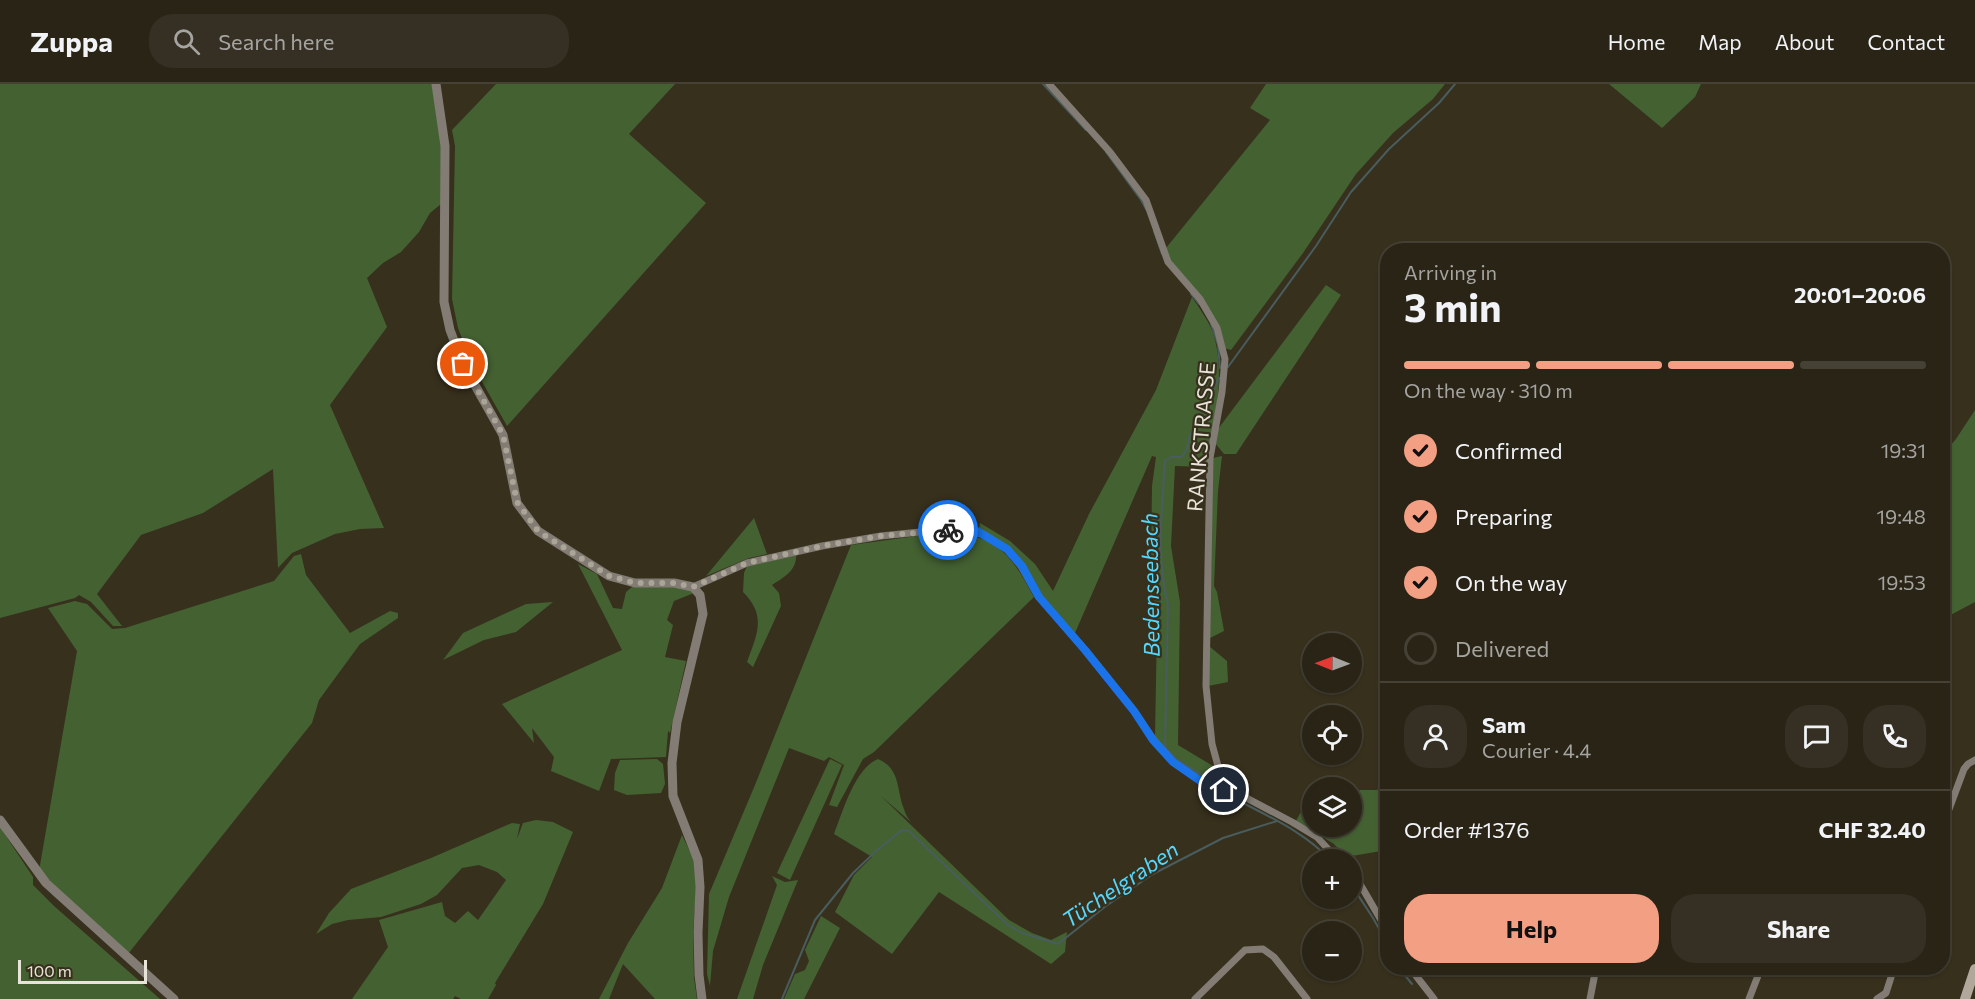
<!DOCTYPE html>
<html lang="en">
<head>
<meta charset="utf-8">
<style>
  :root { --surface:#292416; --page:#353023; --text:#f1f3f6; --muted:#a5a4a1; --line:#454135; --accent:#f39f83 }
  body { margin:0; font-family:Commissioner,sans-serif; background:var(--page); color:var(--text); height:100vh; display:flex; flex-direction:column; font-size:22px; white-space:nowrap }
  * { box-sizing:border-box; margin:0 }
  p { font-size:20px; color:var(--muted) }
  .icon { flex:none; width:33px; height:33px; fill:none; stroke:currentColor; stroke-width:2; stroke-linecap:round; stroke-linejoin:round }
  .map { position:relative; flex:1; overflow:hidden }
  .details { position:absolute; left:1380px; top:159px; width:570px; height:732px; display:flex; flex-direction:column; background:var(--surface); border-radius:24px; box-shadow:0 2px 4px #0004,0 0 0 2px var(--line) }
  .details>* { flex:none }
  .needle { width:39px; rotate:271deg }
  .tools { position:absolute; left:1302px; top:549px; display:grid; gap:12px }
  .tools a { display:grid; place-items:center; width:60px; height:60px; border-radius:50%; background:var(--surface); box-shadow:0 2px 4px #0004,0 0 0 2px var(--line); font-size:30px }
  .scale { position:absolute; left:18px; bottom:15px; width:129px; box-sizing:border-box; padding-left:6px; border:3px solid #e8e4d9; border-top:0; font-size:16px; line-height:21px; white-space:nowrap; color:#e8e4d9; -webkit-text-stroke:4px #37301d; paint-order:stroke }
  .pin { position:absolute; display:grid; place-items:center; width:51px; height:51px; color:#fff; margin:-26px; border:3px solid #fff; border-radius:50%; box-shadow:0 2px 6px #0007 }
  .courier { position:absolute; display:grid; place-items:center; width:60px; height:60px; margin:-30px; border:4px solid #1a73e8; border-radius:50%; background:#fff; color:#222; box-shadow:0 2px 8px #0007 }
  .overview em { font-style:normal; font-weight:700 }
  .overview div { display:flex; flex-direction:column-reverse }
  .overview { display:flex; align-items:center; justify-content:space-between; height:102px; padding:0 24px }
  h1 { font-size:39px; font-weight:700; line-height:45px }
  .bar { display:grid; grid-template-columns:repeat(4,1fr); gap:9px 6px; align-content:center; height:72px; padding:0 24px }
  .bar i { height:8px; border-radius:4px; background:var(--line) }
  .bar .on { background:var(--accent) }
  .bar p { grid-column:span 4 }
  .line { display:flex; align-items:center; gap:15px; padding:0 24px; border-top:2px solid var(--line) }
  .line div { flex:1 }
  .round { display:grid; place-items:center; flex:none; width:63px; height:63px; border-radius:24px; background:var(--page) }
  ol { padding:0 24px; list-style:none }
  li { display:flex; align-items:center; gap:18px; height:66px }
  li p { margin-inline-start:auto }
  li .icon { padding:6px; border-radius:50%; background:var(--accent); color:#111; stroke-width:4 }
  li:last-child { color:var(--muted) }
  li i { width:33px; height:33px; border:3px solid var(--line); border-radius:50% }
  .primary-button { display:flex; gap:12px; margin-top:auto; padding:12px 24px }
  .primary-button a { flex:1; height:69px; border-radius:24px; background:var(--accent); color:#111; font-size:24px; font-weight:700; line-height:69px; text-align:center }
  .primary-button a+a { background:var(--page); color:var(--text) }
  header { display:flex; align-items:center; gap:36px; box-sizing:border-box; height:84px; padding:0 30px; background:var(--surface); border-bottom:2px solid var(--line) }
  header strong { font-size:28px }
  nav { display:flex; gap:33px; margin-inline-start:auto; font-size:21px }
  .search { width:420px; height:54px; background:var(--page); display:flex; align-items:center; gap:15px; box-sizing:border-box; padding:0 21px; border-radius:24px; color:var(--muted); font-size:22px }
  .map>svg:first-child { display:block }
  .green { fill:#446132 }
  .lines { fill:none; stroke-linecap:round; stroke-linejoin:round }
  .stream { stroke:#495c5e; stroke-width:2 }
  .minor { stroke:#827c74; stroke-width:7 }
  .tertiary { stroke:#827c74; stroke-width:9 }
  .secondary { stroke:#b1a79a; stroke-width:10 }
  .done { stroke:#aaa597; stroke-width:6; stroke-dasharray:0 10.8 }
  .route { stroke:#1a73e8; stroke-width:8 }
  .labels { text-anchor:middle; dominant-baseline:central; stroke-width:4.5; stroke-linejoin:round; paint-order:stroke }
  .street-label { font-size:21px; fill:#e8e4d9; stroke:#37301d }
  .water-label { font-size:22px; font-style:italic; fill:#56d6fc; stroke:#37301d }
</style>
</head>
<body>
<header>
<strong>Zuppa</strong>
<div class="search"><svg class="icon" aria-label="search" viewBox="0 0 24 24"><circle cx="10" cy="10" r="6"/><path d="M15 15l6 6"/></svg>Search here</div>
<nav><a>Home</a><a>Map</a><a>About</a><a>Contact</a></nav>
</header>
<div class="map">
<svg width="1975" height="915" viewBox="0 0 1975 915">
  <rect width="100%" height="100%" fill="#37301d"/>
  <g class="green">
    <polygon points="0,0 436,0 446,116 430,129 419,148 401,168 383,179 367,194 387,243 330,321 384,444 360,445 335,450 292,469 278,484 273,385 203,429 141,451 97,510 122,542 113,542 91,518 79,511 75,514 0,534"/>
    <polygon points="496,0 675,0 629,50 706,119 507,342 471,278 458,244 452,215 455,62 452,46"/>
    <polygon points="1266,0 1445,0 1433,15 1393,49 1356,90 1303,169 1231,266 1224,264 1219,242 1170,176 1166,164 1270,36 1250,24"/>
    <polygon points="1609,0 1701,0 1695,13 1662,44"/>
    <polygon points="1326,201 1341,211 1236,370 1224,370 1215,359 1218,345"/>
    <path d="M 1192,213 C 1199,224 1209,237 1213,249 C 1227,292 1213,340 1206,383 L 1175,382 L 1171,462 L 1180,518 L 1178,661 L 1213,682 L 1227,705 C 1196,696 1176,678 1155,653 L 1157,540 L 1151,487 L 1152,402 L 1156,373 L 1152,372 L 1075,549 L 1041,511 L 1009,463 L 979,446 L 980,439 L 1010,457 L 1035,480 L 1053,507 L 1089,430 L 1156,306 Z"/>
    <polygon points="1975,326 1975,518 1943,535 1943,370 1956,355"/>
    <polygon points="1222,372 1218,407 1214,502 1217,508 1224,547 1208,555 1213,374"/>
    <polygon points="754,434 767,470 749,474 706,492"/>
    <path d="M 939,449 C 994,449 1009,466 1034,513 L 874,668 L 863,675 L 837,723 L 829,721 L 844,681 L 829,673 L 824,677 L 789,664 L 729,813 L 713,867 L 710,902 L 707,890 L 709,810 L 755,701 L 851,461 Z"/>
    <polygon points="301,470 306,491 350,549 390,527 398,529 398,534 360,560 319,616 312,639 128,870 39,787 77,567 48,524 75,517 87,520 112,545 125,544 274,497 294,472"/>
    <path d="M 796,471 C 797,487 783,494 772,501 L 779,509 L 781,522 L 753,583 L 747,578 C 757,550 767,532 743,508 L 744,489 L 747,482 Z"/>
    <path d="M 578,480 L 597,490 L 613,524 L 622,525 L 626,508 C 629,506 631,503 634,502 C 645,498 686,501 694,509 L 674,517 L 667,536 L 673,541 L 665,573 L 686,577 L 670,649 L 668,647 L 666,673 L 611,675 L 599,707 L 551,687 L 554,673 L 532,644 L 534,659 L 502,620 L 622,566 Z"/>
    <polygon points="553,518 516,548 484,556 443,576 463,549 526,520"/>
    <polygon points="1209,562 1227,577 1228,598 1208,602"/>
    <polygon points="657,675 663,680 665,700 661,709 627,711 614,706 615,689 620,676"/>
    <polygon points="830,675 842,681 790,796 777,789"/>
    <path d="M 878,675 C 901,685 896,705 904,725 C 905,730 908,734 911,738 L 881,712 L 1009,836 L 1032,849 L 1051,856 L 1067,848 L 1065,868 L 1051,880 L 939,808 L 892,870 L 835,828 L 854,791 L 872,773 L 834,750 C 843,727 855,684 878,675 Z"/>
    <polygon points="1387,703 1387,766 1346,773 1334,760 1296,737 1312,707 1312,742 1352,742 1352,706 1376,706"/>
    <polygon points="536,736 553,738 573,748 543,820 495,899 496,901 488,915 461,915 455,912 453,915 352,915 388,863 379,836 442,818 445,832 455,839 468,827 478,836 506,796 497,788 479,781 462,784 437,811 421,820 381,833 348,836 332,840 316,850 329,829 351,805 431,774 512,739 520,740 517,755 523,739"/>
    <polygon points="0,743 33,793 33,801 54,822 160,915 0,915"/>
    <polygon points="682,751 695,778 696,806 693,850 694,894 697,915 655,915 623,880 609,915 599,915 628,859 662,804"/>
    <polygon points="772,792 785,798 798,796 763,881 753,915 737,915 777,801"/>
    <polygon points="821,832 840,844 804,915 784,915 795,890 805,886 809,877 805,866"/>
  </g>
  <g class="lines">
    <g class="stream">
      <polyline points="1043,0 1086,46"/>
      <polyline points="1106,68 1141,116 1146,125"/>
      <polyline points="1154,147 1162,170"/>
      <polyline points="1191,210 1199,220"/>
      <polyline points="1211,240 1218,261 1220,284"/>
      <polyline points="1228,283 1316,162 1351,108 1389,65 1439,19 1455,0"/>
      <path d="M 1219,294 L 1189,354 L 1187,365 L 1182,373 L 1171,373 L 1165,377 C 1162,425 1156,473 1168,520 L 1165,663 L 1176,675 L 1219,702"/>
      <path d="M 1245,720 C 1274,735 1308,751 1330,776"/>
      <polyline points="1352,802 1373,834 1388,861"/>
      <polyline points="1399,884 1412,900"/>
      <polyline points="782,915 815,836 853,789 876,767 902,746 909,747 912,750 1008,841 1022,849 1058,860 1106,822 1153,790 1223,754 1277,737"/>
    </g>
    <g class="minor">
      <polyline points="1049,0 1110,68 1146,116 1168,178 1200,215 1217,244 1225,275 1222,308 1210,374 1208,481 1206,602 1212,660 1218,682 1239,710 1292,738 1317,753 1338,776"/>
      <polyline points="693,503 747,479 822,462 881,452 940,446 958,446 983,450 1007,465 1021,482 1039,513 1085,566 1134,627 1153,655 1173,678 1209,703 1239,710"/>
      <polyline points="1942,744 1964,685 1968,680 1975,676"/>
      <polyline points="1352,790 1360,800 1388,848"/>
      <polyline points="1410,884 1434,915"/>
      <polyline points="1195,915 1245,866 1263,865 1274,873 1307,915"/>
      <polyline points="1590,915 1596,884"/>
      <polyline points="1749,915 1761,884"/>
      <polyline points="1877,915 1886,909 1894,884"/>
    </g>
    <g class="tertiary">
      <polyline points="436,0 445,62 444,218 450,246 463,280 503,351 517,419 538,447 609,492 635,499 674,499 693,503 700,511 703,530 677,638 672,679 673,712 698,776 700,803 698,849 699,891 702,915"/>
      <polyline points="0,736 46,799 174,915"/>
    </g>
    <polyline class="secondary" points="1965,915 1975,885"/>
  </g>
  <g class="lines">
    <polyline class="done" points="463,280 503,351 517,418 538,447 609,492 635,499 674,499 693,503 747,479 822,462 881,452 948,446"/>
    <polyline class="route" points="948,446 977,447 1007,465 1022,482 1039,513 1085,566 1134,627 1153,656 1173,678 1209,703 1224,706"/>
  </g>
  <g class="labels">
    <g class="street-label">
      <text transform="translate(1200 353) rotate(-85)">RANKSTRASSE</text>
    </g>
    <g class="water-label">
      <text transform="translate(1150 501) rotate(-91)">Bedenseebach</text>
      <text transform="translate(1120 800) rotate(-34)">Tüchelgraben</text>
    </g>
  </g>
</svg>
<div class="tools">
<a><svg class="needle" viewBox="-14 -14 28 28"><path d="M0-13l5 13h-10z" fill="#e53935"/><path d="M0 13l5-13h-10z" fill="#a5a4a1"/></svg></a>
<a><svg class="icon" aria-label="locate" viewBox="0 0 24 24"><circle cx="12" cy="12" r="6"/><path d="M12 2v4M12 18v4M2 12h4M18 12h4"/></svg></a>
<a><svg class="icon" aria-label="layers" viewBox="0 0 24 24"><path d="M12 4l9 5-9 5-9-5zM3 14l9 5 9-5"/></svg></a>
<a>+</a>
<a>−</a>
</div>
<div class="scale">100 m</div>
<div class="pin" style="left:463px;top:280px;background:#ea580c"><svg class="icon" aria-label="bag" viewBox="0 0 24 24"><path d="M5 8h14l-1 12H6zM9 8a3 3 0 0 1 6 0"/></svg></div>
<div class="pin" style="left:1224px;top:706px;background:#1f2937"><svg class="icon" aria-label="home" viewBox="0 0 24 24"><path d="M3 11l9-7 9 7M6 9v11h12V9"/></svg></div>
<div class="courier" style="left:948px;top:446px"><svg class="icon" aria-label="bike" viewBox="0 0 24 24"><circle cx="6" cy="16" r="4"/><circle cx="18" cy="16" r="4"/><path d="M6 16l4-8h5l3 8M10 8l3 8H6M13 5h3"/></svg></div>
<section class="details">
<div class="overview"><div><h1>3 min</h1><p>Arriving in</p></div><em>20:01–20:06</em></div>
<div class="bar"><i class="on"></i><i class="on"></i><i class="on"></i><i></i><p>On the way · 310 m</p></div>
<ol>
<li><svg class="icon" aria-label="check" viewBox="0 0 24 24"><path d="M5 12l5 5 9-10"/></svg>Confirmed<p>19:31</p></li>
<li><svg class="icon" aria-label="check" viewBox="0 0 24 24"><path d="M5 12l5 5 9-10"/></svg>Preparing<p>19:48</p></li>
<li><svg class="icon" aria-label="check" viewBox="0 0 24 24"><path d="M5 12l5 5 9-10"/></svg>On the way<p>19:53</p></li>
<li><i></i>Delivered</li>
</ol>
<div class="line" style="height:108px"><a class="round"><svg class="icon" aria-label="person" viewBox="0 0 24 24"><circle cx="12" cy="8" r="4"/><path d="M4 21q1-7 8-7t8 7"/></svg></a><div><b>Sam</b><p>Courier · 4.4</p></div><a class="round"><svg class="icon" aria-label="chat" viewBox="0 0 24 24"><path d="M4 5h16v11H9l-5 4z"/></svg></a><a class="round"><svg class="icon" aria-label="phone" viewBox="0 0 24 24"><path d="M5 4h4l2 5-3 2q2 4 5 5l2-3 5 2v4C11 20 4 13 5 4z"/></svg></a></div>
<div class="line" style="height:78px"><div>Order #1376</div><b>CHF 32.40</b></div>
<div class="primary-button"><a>Help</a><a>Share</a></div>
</section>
</div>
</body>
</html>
